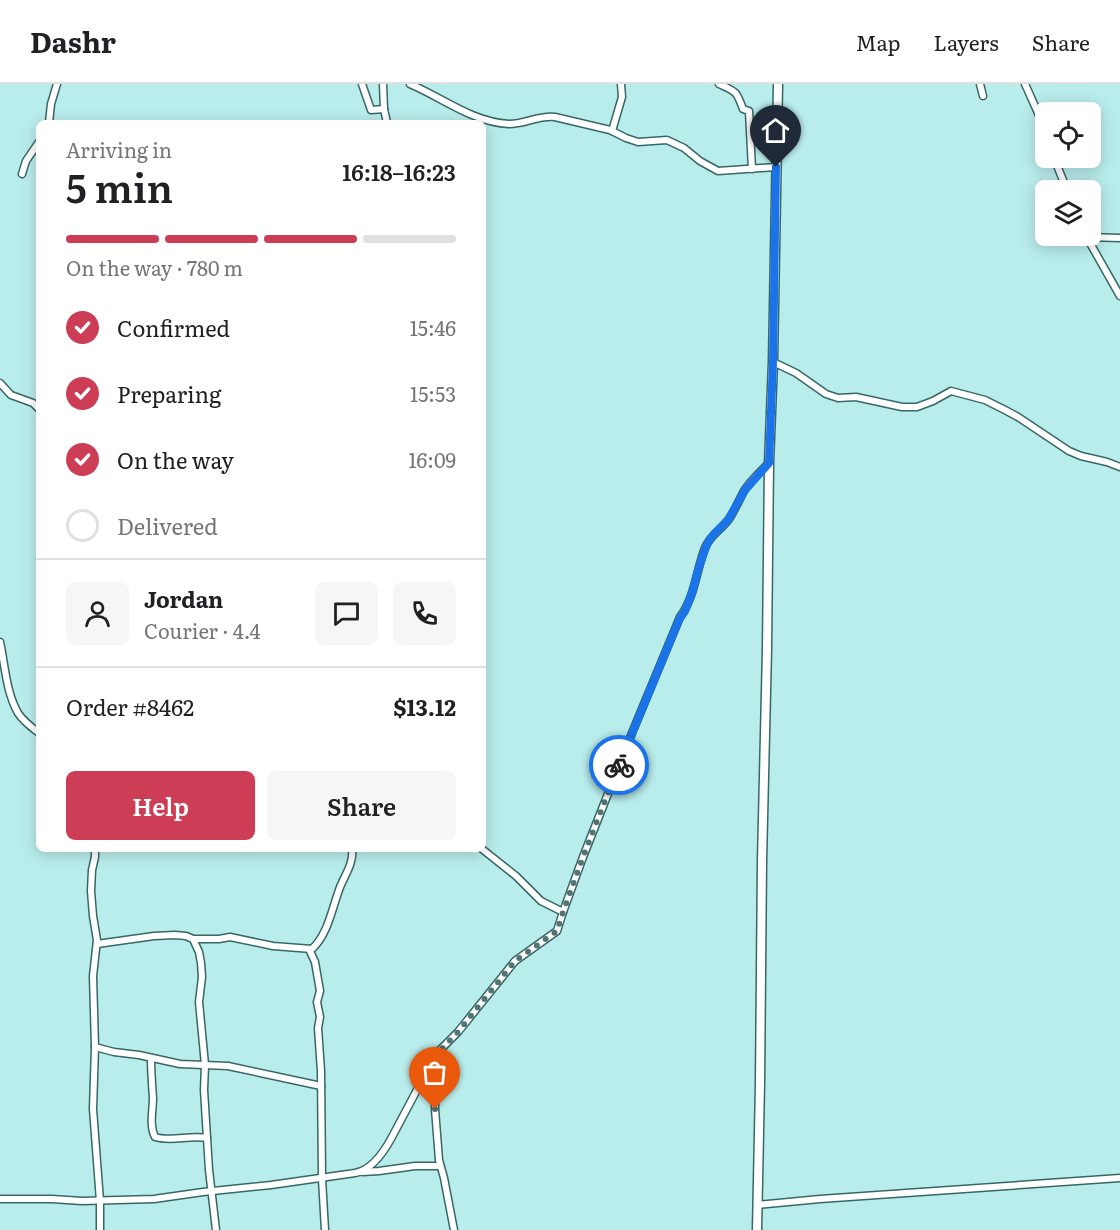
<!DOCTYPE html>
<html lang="en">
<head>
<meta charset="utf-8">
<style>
  :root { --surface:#fff; --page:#f6f6f6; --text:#202124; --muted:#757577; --line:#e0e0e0; --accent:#cd3d56 }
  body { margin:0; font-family:Literata,serif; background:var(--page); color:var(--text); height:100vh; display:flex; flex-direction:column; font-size:22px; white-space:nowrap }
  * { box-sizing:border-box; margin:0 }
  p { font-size:20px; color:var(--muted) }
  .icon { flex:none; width:33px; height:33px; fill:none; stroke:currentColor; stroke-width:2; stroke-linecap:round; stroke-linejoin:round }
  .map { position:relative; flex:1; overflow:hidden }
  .panel { position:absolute; left:36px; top:36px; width:450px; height:732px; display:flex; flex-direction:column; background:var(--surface); border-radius:9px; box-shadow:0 3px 15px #0003 }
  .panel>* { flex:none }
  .fabs { position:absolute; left:1035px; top:18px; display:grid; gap:12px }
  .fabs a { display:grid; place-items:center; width:66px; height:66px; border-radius:9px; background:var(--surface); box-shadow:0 3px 15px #0003; font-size:30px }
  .pin { position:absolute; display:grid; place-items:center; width:51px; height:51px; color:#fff; margin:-62px -26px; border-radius:50% 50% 50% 0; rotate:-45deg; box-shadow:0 0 6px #0007 }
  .pin .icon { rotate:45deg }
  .courier { position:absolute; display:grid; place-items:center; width:60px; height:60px; margin:-30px; border:4px solid #1a73e8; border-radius:50%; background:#fff; color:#222; box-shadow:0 2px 8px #0007 }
  .summary em { font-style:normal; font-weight:600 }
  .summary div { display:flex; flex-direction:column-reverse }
  .summary { display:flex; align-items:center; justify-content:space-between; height:102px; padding:0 30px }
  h1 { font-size:39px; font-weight:600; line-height:45px }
  .bar { display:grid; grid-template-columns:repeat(4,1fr); gap:9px 6px; align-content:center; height:72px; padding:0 30px }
  .bar i { height:8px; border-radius:4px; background:var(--line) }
  .bar .current { background:var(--accent) }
  .bar p { grid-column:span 4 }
  .line { display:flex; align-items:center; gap:15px; padding:0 30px; border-top:2px solid var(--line) }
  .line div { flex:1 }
  .round { display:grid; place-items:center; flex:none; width:63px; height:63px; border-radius:9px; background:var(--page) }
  ol { padding:0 30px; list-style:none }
  li { display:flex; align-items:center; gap:18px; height:66px }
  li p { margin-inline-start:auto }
  li .icon { padding:6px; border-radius:50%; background:var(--accent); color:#fff; stroke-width:4 }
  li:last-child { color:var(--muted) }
  li i { width:33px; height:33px; border:3px solid var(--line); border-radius:50% }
  .button { display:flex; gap:12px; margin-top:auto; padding:12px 30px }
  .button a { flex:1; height:69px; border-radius:9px; background:var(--accent); color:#fff; font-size:24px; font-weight:600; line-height:69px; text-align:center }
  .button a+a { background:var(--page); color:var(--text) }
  header { display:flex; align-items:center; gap:36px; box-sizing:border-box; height:84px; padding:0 30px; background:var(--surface); border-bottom:2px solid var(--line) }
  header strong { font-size:28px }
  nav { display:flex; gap:33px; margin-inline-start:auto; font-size:21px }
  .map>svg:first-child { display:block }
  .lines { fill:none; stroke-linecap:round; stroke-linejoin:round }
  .minor-casing { stroke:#376767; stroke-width:9 }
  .secondary-casing { stroke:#376767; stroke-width:11 }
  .minor { stroke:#fff; stroke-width:6 }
  .secondary { stroke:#fff; stroke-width:8 }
  .done { stroke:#547373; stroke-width:6; stroke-dasharray:0 10.8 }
  .route { stroke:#1a73e8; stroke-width:8 }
</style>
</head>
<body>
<header>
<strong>Dashr</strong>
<nav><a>Map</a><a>Layers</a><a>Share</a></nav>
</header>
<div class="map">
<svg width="1120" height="1146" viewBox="0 0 1120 1146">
  <rect width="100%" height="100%" fill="#b9edec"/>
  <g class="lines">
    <g class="minor-casing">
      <g id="minor">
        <polyline points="362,0 371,26 384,25"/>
        <polyline points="383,0 384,25 387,39"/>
        <path d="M 410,0 C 443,14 472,38 509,40 C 525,40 539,31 555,33 L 610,46 L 626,54 L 638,58 L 667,56 L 684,64 L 700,77 L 718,87 L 776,83"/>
        <path d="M 719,0 C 736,8 736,6 743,25 L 749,27 L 752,85"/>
        <polyline points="980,0 983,12"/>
        <polyline points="1025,0 1038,29 1046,49"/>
        <polyline points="49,39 51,20 57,0"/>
        <polyline points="612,47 622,13 621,0"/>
        <polyline points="1054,74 1067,106"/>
        <polyline points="22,90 26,77 39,58"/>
        <polyline points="1086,152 1120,212"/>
        <polyline points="1087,153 1120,154"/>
        <polyline points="773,278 796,289 826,310 838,314 856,313 902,323 917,323 933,317 951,307 985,316 1005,326 1018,333 1069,367 1081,372 1107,378 1120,383"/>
        <polyline points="0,299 11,311 33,319 39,325"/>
        <path d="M 0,558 C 5,581 6,608 18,629 C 23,637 31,643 39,649"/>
        <polyline points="95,765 95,773 92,786 91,807 93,832 97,856 93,892 95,963 93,1025 100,1117 100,1146"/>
        <polyline points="482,765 516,792 541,817 563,828"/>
        <polyline points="193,855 199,868 201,879 202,893 199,918 205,981 204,1006 209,1086 216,1146"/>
        <path d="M 97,860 L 154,852 L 175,851 L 186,852 L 193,855 L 219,855 L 230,853 L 273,862 L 312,865 C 327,851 331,829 338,809 C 342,794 354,782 352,765"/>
        <polyline points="309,865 315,878 320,907 317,918 320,933 318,944 321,987 322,1095 325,1146"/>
        <polyline points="95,963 114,968 139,971 180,980 228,982 321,1002"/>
        <path d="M 151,974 C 151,987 152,1000 153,1014 C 153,1027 149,1041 155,1053 C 171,1058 189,1051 207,1054"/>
        <polyline points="432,978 435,991 435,1025 439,1076 444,1094 454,1146"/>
        <polyline points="362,1088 379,1087 415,1082 440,1082"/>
        <path d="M 0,1115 L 52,1115 L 82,1117 L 154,1115 L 203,1108 L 271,1101 L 355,1089 C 372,1086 384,1068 392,1053 L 436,970 L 458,948 L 515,877 L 557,847 L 563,828 L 583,773 L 632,649 L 680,533 C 695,513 696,487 705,464 C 710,451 721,446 729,435 C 735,426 739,416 744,407 C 751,396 760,388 769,379"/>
        <polyline points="757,1121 820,1115 1120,1094"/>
      </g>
    </g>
    <g class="secondary-casing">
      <polyline id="secondary" points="757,1146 760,999 762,777 767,565 769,379 773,278 778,0"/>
    </g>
    <use href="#minor" class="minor"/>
    <use href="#secondary" class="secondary"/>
  </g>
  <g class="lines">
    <polyline class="done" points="435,1025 435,991 432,978 435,972 458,948 515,877 557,847 563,828 583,773 619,681"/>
    <polyline class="route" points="619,681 679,536 685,527 693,506 698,486 706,463 710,455 714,450 728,436 745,406 769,379 773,278 776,83"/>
  </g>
</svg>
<div class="fabs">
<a><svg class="icon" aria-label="locate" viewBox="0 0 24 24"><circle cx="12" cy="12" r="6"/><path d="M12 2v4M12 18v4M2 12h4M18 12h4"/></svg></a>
<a><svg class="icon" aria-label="layers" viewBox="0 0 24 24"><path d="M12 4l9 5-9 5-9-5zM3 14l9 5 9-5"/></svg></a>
</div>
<div class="pin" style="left:435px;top:1025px;background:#ea580c"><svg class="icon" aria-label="bag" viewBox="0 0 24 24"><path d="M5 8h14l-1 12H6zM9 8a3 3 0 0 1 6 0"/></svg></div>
<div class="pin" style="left:776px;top:83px;background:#1f2937"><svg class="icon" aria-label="home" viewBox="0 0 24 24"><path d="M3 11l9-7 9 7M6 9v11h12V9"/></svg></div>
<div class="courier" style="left:619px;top:681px"><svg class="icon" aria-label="bike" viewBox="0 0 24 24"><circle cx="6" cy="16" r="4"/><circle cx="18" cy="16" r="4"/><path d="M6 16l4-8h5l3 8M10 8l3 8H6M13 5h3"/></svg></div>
<section class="panel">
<div class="summary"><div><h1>5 min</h1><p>Arriving in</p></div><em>16:18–16:23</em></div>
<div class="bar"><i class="current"></i><i class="current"></i><i class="current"></i><i></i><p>On the way · 780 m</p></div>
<ol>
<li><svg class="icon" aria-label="check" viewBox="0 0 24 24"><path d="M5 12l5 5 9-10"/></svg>Confirmed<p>15:46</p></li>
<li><svg class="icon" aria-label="check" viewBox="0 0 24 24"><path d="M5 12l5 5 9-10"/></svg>Preparing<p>15:53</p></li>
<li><svg class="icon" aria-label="check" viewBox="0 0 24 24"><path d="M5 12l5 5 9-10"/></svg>On the way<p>16:09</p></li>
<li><i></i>Delivered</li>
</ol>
<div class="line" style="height:108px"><a class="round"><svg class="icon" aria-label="person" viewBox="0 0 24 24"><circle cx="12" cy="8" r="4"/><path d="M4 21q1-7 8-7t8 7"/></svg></a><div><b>Jordan</b><p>Courier · 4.4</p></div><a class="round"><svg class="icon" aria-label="chat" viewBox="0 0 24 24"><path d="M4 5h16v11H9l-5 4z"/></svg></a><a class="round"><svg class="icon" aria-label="phone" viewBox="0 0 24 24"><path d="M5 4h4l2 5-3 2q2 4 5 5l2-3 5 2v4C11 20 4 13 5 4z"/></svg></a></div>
<div class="line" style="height:78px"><div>Order #8462</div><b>$13.12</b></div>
<div class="button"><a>Help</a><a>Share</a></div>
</section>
</div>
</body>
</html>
